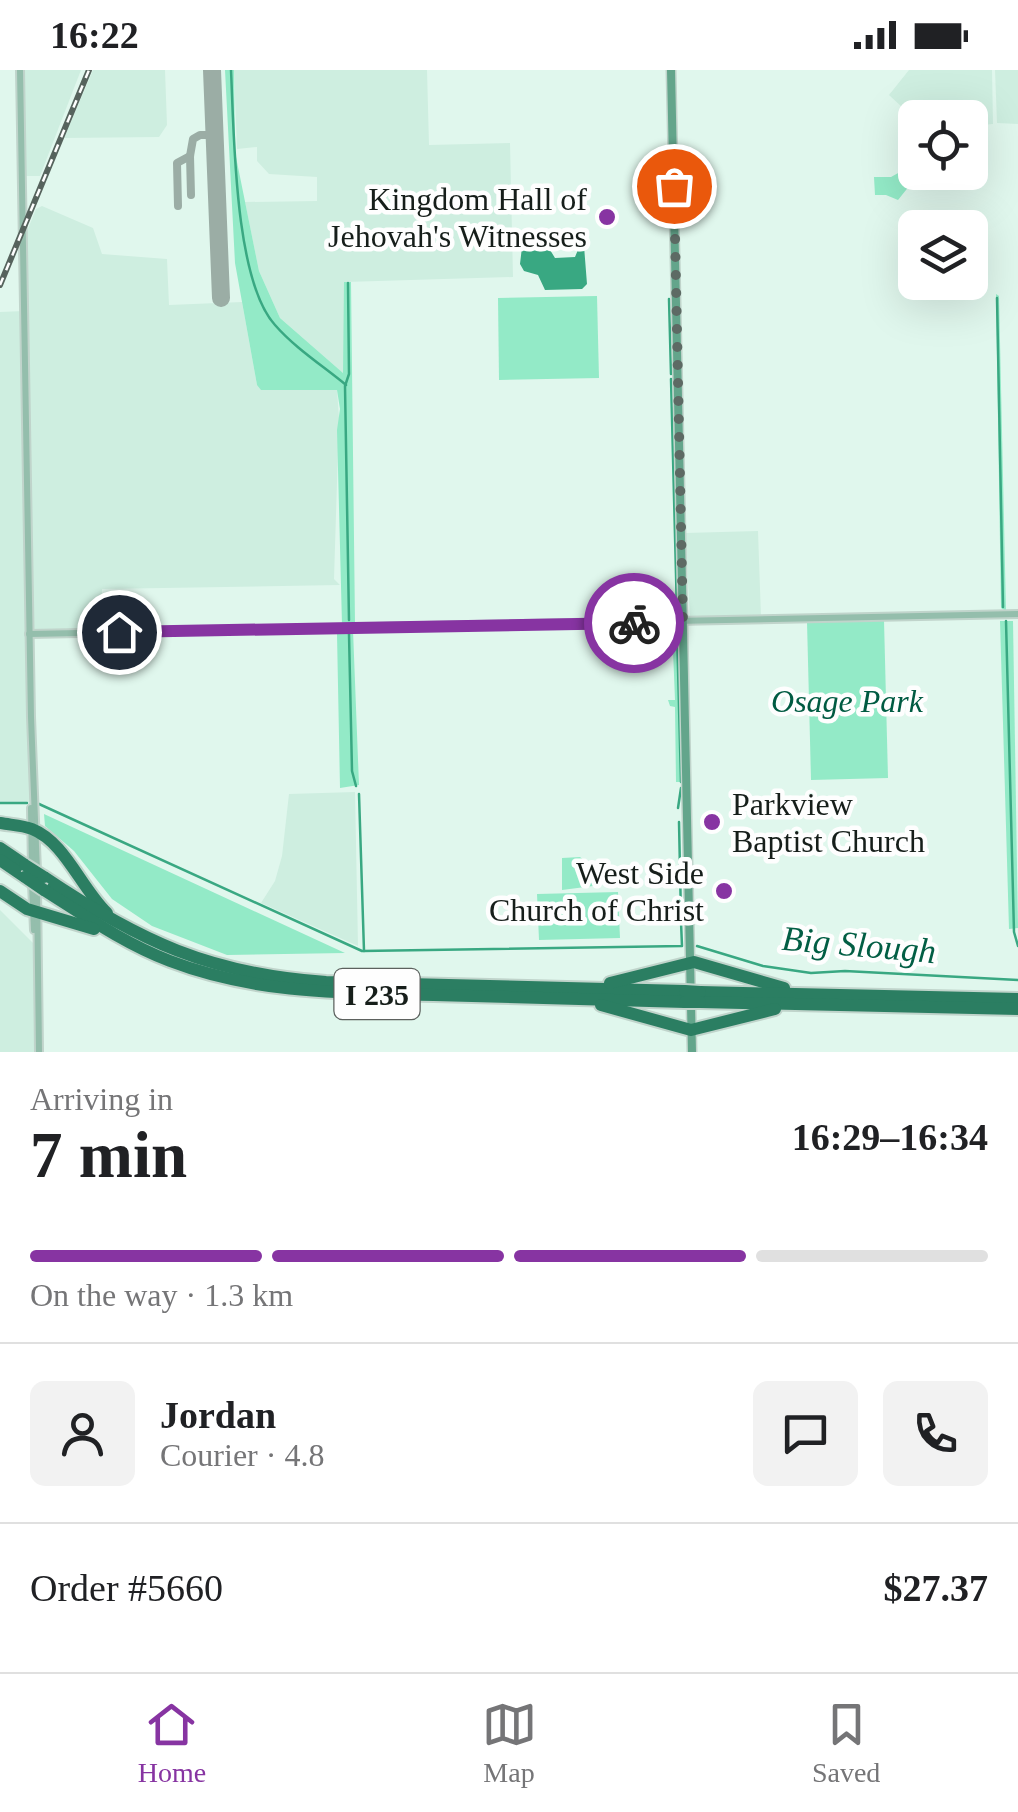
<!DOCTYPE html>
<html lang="en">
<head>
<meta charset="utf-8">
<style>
  :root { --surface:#fff; --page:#f2f2f2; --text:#202124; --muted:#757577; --line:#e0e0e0; --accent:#8734a2 }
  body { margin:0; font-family:"Times New Roman",serif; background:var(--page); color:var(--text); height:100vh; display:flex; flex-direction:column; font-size:38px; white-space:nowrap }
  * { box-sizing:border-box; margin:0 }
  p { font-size:32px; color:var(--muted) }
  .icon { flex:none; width:55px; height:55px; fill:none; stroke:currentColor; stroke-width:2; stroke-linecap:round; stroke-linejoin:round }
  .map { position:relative; height:982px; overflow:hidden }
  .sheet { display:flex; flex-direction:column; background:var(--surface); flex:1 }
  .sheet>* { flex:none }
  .fabs { position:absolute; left:898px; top:30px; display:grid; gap:20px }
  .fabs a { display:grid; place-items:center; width:90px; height:90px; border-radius:15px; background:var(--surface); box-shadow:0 10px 40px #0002; font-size:50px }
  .pin { position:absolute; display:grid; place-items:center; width:85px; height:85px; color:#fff; margin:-42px; border:5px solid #fff; border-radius:50%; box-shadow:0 2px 10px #0007 }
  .courier { position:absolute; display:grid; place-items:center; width:100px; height:100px; margin:-50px; border:8px solid #8734a2; border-radius:50%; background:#fff; color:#222; box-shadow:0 2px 12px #0007 }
  .head em { font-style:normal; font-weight:600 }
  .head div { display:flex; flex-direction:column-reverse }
  .head { display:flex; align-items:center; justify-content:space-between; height:170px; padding:0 30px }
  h1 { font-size:65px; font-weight:600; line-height:75px }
  .bar { display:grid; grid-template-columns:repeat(4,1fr); gap:15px 10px; align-content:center; height:120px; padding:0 30px }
  .bar i { height:12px; border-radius:8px; background:var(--line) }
  .bar .on { background:var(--accent) }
  .bar p { grid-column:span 4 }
  .line { display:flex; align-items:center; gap:25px; padding:0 30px; border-top:2px solid var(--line) }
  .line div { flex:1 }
  .round { display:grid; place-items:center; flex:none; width:105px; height:105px; border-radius:15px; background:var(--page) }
  .status { display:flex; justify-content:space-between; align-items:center; height:70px; padding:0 50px; background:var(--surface); direction:ltr }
  .status svg { height:28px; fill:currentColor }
  .tab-bar { display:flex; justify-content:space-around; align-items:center; height:140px; border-top:2px solid var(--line); background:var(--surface); font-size:28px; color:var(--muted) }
  .tab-bar a { display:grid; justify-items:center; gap:5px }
  .tab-bar .on { color:var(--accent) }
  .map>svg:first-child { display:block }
  .built { fill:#ceeee0 }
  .green { fill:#93eac7 }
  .water { fill:#39a882 }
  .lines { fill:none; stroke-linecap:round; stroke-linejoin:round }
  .stream { stroke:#39a882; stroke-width:2.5 }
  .taxiway { stroke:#9bada5; stroke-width:8 }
  .runway { stroke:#9bada5; stroke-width:18 }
  .tertiary-casing { stroke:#c0d4cb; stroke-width:10 }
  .secondary-casing { stroke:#c0d4cb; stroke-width:11 }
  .motorway-casing { stroke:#c0d4cb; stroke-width:16 }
  .tertiary { stroke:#94beac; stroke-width:6 }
  .secondary { stroke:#63a58b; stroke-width:8 }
  .motorway { stroke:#2b7e62; stroke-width:12 }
  .rail-casing { stroke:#56635d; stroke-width:6 }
  .rail { stroke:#fefefe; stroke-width:2.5; stroke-dasharray:8; stroke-linecap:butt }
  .motorway-bridge-casing { stroke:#c0d4cb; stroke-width:16; stroke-linecap:butt }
  .motorway-bridge { stroke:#2b7e62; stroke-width:12 }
  .done { stroke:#5d6a64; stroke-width:10; stroke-dasharray:0 18 }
  .route { stroke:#8734a2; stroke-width:12 }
  .poi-dot { fill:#8734a2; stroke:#fefefe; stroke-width:4 }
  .labels { text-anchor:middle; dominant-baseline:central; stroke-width:9; stroke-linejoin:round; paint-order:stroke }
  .shield { fill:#fefefe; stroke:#5c615e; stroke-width:2.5 }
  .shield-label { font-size:30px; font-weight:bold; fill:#161e1a }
  .poi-label { font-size:32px; fill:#161e1a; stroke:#fefefe; text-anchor:end }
  .park-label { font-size:32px; font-style:italic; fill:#005b42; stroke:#fefefe }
  .water-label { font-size:35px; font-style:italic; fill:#025e44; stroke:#fefefe }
</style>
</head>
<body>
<div class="status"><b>16:22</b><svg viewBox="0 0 49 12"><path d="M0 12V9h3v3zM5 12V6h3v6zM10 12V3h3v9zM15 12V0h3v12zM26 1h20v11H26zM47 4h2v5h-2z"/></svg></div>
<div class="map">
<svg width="1018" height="982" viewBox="0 0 1018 982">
  <rect width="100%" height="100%" fill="#e0f7ed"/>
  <g class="built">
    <polygon points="20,0 81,0 40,106 22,106"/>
    <polygon points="93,0 165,0 167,55 159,67 64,68"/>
    <polygon points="234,0 427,0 429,75 510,73 513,207 345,212 344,304 280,248 259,201 245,132 317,131 317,107 269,104 257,91 257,77 237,79"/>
    <polygon points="909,0 992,0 993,54 982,55 960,40 950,38 934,47 915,49 889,25"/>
    <polygon points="995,0 1018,0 1018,54 997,53"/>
    <polygon points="42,136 93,158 102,184 167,189 169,235 242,232 257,315 337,319 339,348 334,509 340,515 102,519 101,560 30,564 34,732 0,732 0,242 24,241 23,171 36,139"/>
    <polygon points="758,461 761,547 690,546 685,463"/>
    <polygon points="355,722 358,876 261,833 275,811 282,786 289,724"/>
    <polygon points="0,840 36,876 39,982 0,982"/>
  </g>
  <g class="green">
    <polygon points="225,0 234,0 235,82 259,201 280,248 343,303 344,212 351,212 355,554 342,555 337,360 340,339 337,320 261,320 257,315 235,193"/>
    <polygon points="909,97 918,105 898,130 886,125 875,125 874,107 891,107"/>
    <polygon points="996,224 999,226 1006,541 1001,538"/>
    <polygon points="597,226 599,308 499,310 498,228"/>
    <polygon points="884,550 888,708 811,710 807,552"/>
    <polygon points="1000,551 1013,551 1018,858 1009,859"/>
    <polygon points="672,555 680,558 682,712 676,712 675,637 670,636 668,630 675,630"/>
    <polygon points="353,560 359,715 340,718 337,564 321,562"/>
    <polygon points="44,744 345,883 227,885 152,856 112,829 74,781 45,756"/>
    <polygon points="580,787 592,797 593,816 562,820 562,788"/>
    <polygon points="618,822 620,868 539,870 537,824"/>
  </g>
  <polygon class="water" points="547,175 555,188 575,187 580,175 584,176 587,214 582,219 545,220 538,205 524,201 520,194 522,177"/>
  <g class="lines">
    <g class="stream">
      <path d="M 231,0 C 234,61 234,210 275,255 C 295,278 323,296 346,315"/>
      <polyline points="348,213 349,304 345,316 349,550"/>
      <polyline points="997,228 1003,537"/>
      <polyline points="669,229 671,304"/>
      <polyline points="671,309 677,543"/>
      <polyline points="1006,551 1014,862 1018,876"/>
      <polyline points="677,560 681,712"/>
      <polyline points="349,564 352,701 356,716"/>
      <polyline points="359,724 364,881"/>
      <polyline points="0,733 27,733"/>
      <polyline points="39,734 362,881 682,876 681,852"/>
      <polyline points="678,738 681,718"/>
      <polyline points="679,752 681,847"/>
      <polyline points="697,876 763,896 811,903 845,901 1018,910"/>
    </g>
    <g class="taxiway">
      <polyline points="191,125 190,86 193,69 200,65 215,65"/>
      <polyline points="178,136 177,93 190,86"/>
    </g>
    <polyline class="runway" points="212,0 221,228"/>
    <g class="tertiary-casing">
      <g id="tertiary">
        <polyline points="20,0 31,647 37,801"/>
        <polyline points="29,564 1018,544"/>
        <polyline points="31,738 32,800"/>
        <polyline points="32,813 34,860"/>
        <polyline points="37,818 39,982"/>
      </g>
    </g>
    <g class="secondary-casing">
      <polyline id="secondary" points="671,0 692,982"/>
    </g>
    <g class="motorway-casing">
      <g id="motorway">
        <path d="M 0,753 C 10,755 22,755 32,759 C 65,772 81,818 107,843"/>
        <polyline points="0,778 25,795"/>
        <polyline points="0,790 25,807"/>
        <path d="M 44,807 C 139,871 210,904 326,912 L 685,921"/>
        <path d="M 44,820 C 85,846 125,874 170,891 C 256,924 344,923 434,925 C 518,927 602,929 685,932"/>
        <polyline points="0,821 27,839 94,859"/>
        <polyline points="610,913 694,892 784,918"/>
        <polyline points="700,922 1018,929"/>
        <polyline points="700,932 1018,939"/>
        <polyline points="601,935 691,960 775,939"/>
      </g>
    </g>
    <use href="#tertiary" class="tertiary"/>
    <use href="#secondary" class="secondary"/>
    <use href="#motorway" class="motorway"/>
    <g class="rail-casing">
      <polyline id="rail" points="0,215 89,0"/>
    </g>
    <use href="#rail" class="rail"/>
    <g class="motorway-bridge-casing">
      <g id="motorway-bridge">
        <polyline points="25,795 44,807"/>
        <polyline points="25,807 44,820"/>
        <polyline points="685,921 700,922"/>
        <polyline points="685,932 700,932"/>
      </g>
    </g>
    <use href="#motorway-bridge" class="motorway-bridge"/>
  </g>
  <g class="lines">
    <polyline class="done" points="634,553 683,552 674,116"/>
    <polyline class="route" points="119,562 634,553"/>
  </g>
  <g class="poi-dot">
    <circle cx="607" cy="147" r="10"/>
    <circle cx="712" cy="752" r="10"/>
    <circle cx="724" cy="821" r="10"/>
  </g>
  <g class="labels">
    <rect class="shield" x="334.5" y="899" width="85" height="50" rx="8"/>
    <g class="shield-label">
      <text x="377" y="924">I 235</text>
    </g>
    <g class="poi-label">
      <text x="587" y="129">Kingdom Hall of<tspan x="587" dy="37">Jehovah's Witnesses</tspan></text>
      <text x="732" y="734" text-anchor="start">Parkview<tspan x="732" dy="37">Baptist Church</tspan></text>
      <text x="704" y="803">West Side<tspan x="704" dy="37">Church of Christ</tspan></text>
    </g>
    <g class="park-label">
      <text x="847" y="631">Osage Park</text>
    </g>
    <g class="water-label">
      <text transform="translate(859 875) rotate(5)">Big Slough</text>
    </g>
  </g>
</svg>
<div class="fabs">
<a><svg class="icon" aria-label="locate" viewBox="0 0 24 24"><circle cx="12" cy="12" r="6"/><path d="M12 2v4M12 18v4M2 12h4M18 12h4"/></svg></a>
<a><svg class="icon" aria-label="layers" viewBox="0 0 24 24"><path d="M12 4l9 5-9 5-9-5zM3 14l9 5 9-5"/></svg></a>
</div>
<div class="pin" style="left:674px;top:116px;background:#ea580c"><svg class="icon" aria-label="bag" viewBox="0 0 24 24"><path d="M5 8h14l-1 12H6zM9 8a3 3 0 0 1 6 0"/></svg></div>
<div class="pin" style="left:119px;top:562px;background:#1f2937"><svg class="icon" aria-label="home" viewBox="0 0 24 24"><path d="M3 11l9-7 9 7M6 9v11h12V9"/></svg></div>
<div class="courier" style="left:634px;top:553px"><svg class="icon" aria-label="bike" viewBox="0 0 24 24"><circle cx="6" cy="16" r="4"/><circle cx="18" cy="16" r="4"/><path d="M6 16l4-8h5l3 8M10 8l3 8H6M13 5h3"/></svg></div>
</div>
<section class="sheet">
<div class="head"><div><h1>7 min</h1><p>Arriving in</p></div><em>16:29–16:34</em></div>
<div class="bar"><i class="on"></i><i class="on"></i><i class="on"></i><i></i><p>On the way · 1.3 km</p></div>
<div class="line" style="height:180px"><a class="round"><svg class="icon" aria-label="person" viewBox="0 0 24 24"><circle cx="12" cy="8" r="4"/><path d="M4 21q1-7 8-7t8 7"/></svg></a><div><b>Jordan</b><p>Courier · 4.8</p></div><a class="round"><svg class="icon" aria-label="chat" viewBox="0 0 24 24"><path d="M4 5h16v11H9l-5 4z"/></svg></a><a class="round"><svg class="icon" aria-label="phone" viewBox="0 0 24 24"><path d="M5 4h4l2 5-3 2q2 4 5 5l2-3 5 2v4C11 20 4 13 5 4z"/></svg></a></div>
<div class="line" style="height:130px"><div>Order #5660</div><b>$27.37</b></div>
</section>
<nav class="tab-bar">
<a class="on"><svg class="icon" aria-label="home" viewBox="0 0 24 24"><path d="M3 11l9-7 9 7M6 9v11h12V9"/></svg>Home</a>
<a><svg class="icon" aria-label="map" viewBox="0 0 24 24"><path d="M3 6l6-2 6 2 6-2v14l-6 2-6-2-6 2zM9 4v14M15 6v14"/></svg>Map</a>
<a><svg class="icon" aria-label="saved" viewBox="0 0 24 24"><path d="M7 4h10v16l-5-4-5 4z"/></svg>Saved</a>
</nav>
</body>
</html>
